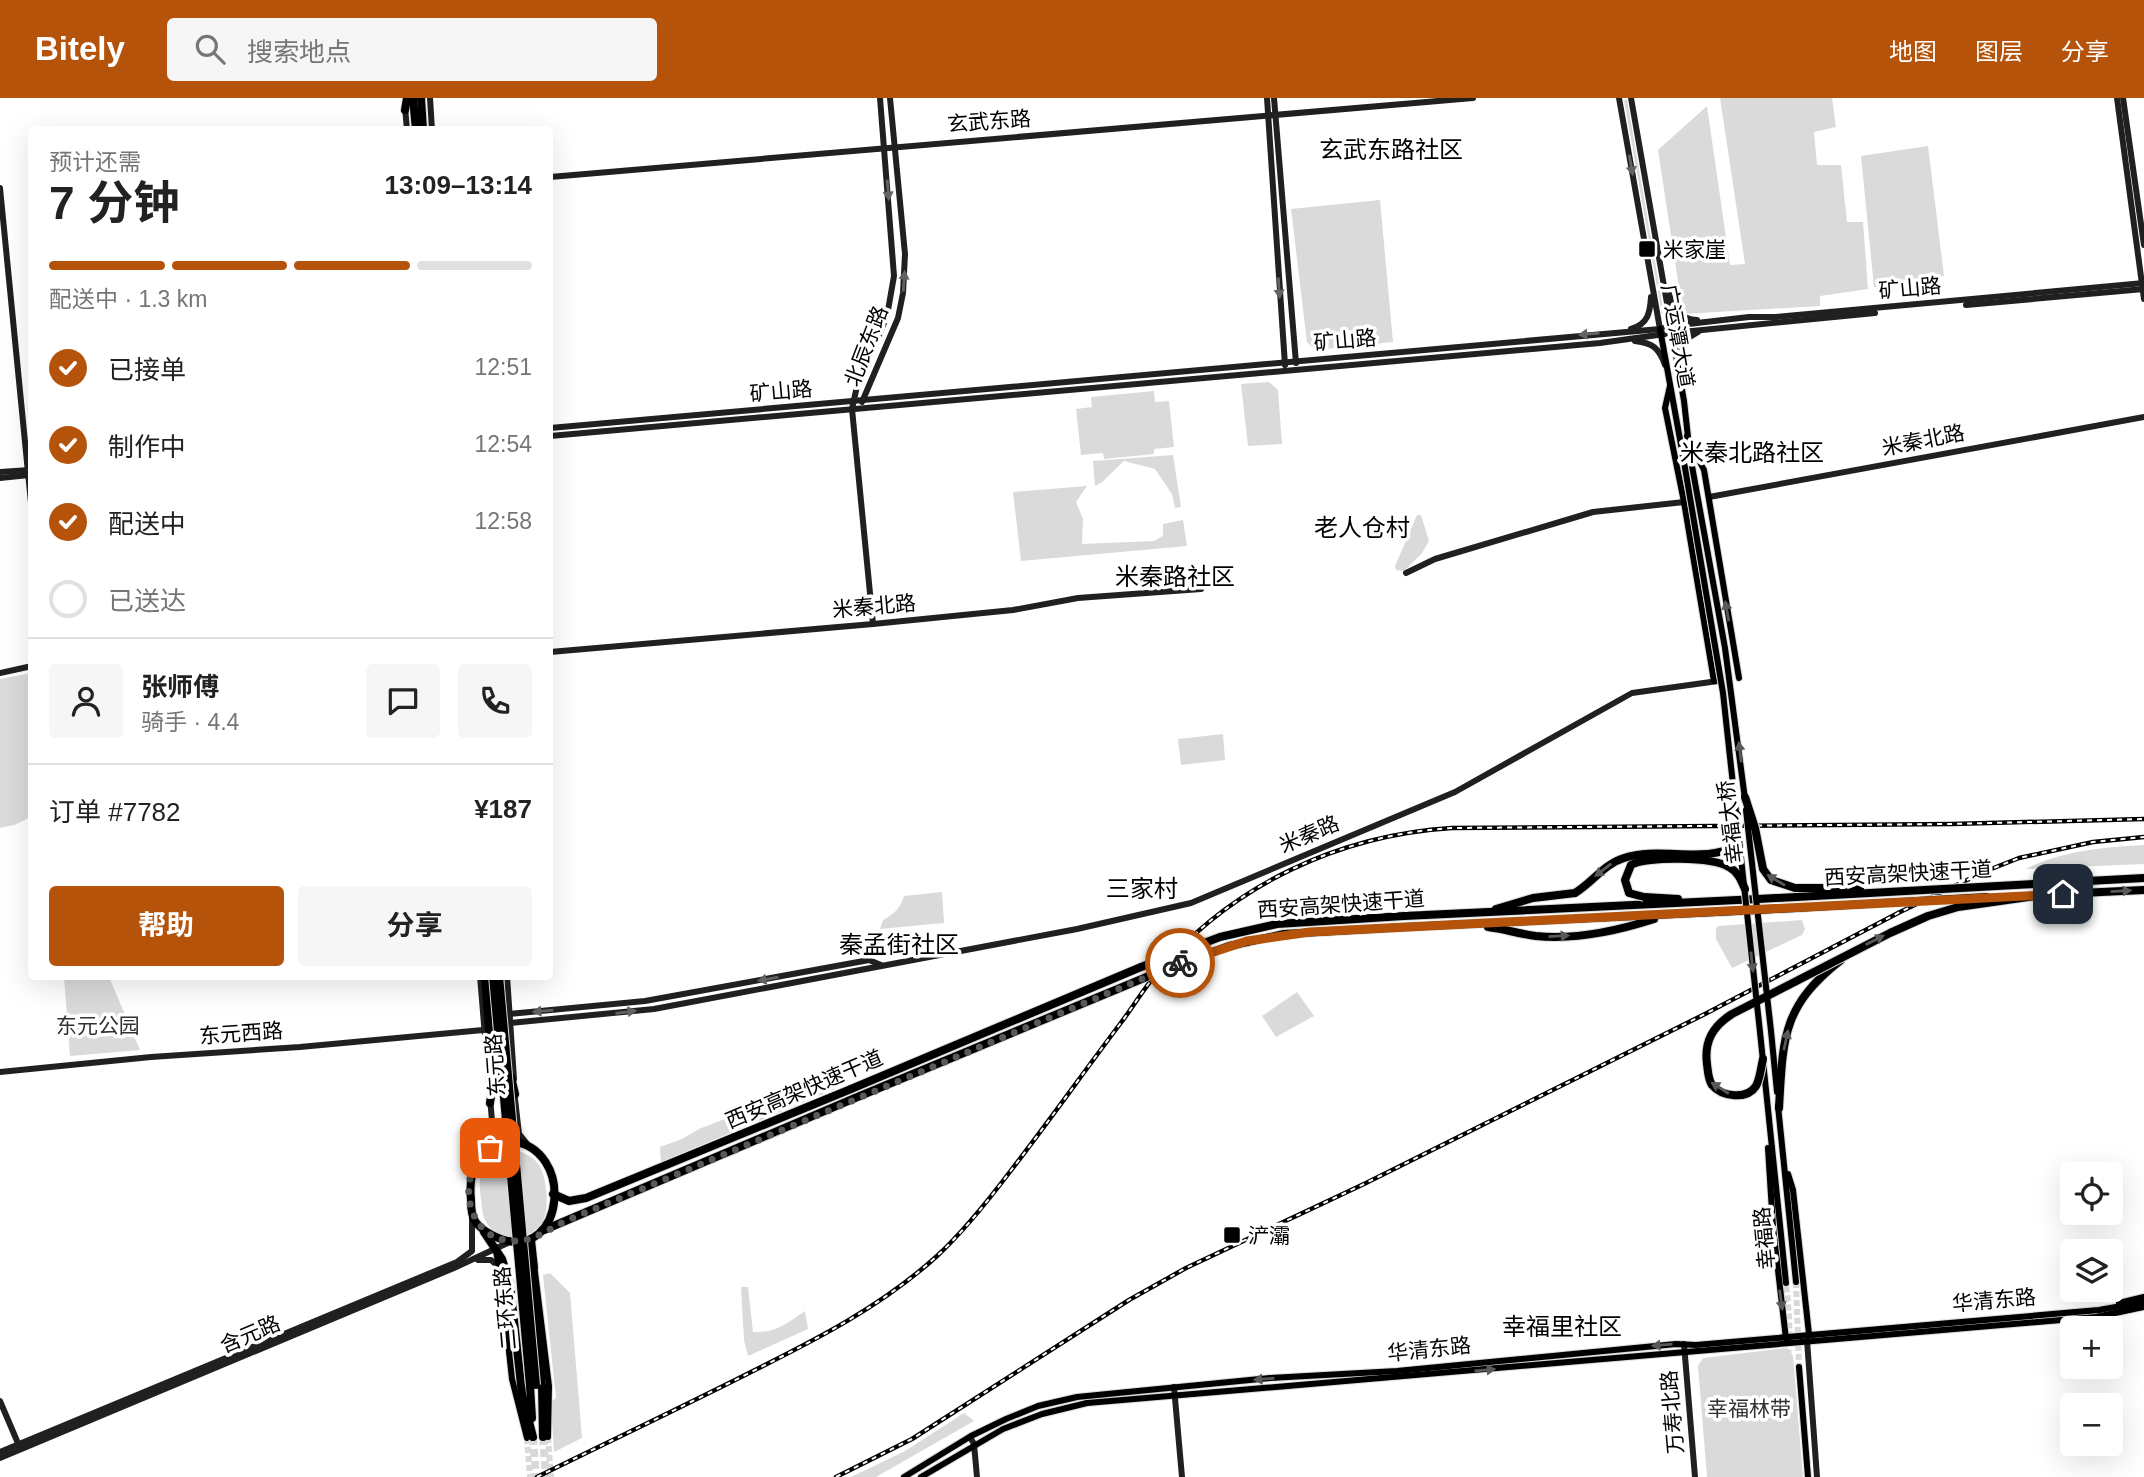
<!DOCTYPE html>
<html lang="zh">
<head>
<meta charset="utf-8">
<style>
  :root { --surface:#fff; --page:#f6f6f6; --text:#222; --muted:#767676; --line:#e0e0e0; --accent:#b45309 }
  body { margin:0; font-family:Arial,"Noto Sans SC",sans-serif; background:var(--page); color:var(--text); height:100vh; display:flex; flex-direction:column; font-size:26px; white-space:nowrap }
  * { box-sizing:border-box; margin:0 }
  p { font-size:23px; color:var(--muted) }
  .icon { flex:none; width:38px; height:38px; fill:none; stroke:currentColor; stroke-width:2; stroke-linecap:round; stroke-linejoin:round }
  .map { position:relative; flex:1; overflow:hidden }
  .panel { position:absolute; left:28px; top:28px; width:525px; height:854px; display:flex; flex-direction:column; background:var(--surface); border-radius:7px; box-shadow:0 7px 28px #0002 }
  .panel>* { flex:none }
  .tools { position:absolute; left:2060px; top:1064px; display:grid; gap:14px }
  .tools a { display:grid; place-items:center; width:63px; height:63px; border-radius:7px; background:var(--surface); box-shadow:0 7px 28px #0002; font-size:35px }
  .pin { position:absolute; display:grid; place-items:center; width:60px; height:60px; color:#fff; margin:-30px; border-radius:14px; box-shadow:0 4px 10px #0006 }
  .courier { position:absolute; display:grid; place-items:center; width:70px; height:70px; margin:-35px; border:5px solid #b45309; border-radius:50%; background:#fff; color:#222; box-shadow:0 2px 9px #0007 }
  .summary em { font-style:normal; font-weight:700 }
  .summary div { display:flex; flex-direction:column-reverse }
  .summary { display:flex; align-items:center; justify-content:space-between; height:119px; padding:0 21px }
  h1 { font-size:46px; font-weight:700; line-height:52px }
  .bar { display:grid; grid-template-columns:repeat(4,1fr); gap:10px 7px; align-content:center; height:84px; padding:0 21px }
  .bar i { height:9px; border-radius:5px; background:var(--line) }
  .bar .active { background:var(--accent) }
  .bar p { grid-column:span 4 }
  .line { display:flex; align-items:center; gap:18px; padding:0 21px; border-top:2px solid var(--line) }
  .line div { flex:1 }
  .round { display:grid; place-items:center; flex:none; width:74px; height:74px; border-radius:7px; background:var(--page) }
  ol { padding:0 21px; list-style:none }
  li { display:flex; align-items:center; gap:21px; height:77px }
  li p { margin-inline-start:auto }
  li .icon { padding:7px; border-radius:50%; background:var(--accent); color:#fff; stroke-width:4 }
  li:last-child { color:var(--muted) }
  li i { width:38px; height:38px; border:4px solid var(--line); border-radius:50% }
  .primary-button { display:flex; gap:14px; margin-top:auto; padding:14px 21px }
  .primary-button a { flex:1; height:80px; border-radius:7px; background:var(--accent); color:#fff; font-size:28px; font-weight:700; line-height:80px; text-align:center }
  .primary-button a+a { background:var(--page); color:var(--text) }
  header { display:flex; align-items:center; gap:42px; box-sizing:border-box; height:98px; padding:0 35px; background:var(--accent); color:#fff }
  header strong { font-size:33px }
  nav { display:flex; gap:38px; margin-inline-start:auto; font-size:24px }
  .search { width:490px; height:63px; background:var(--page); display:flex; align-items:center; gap:18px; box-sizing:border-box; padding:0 24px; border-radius:7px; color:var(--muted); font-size:26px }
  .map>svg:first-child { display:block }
  .green { fill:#dadada }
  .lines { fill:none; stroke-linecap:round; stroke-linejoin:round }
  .secondary-tunnel { stroke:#d9d9d9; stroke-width:6; stroke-dasharray:6 3; stroke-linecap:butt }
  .primary-tunnel { stroke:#d9d9d9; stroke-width:6; stroke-dasharray:6 3; stroke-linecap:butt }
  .highway-tunnel { stroke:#d9d9d9; stroke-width:8; stroke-dasharray:8 4; stroke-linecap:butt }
  .primary-casing { stroke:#dbdbdb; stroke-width:8 }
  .highway-casing { stroke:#dbdbdb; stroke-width:10 }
  .secondary { stroke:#202020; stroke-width:6 }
  .primary { stroke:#000; stroke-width:6 }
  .highway { stroke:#000; stroke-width:8 }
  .rail-casing { stroke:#000; stroke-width:4.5 }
  .rail { stroke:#fff; stroke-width:2; stroke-dasharray:5; stroke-linecap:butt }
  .primary-bridge-casing { stroke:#dbdbdb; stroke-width:8; stroke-linecap:butt }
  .highway-bridge-casing { stroke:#dbdbdb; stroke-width:10; stroke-linecap:butt }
  .primary-bridge { stroke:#000; stroke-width:6 }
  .highway-bridge { stroke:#000; stroke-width:8 }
  .oneway { fill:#636363 }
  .oneway2 { fill:#595959 }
  .done { stroke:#595959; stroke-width:7; stroke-dasharray:0 12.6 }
  .route { stroke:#b45309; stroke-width:9 }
  .poi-dot { fill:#000; stroke:#fff; stroke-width:2.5 }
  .labels { text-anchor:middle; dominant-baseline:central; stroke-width:7; stroke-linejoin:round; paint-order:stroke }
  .street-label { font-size:21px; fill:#000; stroke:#fff }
  .poi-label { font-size:21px; fill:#000; stroke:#fff; text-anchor:start }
  .park-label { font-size:21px; fill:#313131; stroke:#fff }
  .quarter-label { font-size:24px; fill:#000; stroke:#fff }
</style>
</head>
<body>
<header>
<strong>Bitely</strong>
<div class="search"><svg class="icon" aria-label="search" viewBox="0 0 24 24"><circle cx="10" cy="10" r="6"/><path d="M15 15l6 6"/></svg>搜索地点</div>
<nav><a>地图</a><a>图层</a><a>分享</a></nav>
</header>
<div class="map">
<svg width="2144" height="1379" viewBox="0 0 2144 1379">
  <rect width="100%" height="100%" fill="#fff"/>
  <g class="green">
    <polygon points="1720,0 1832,0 1836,29 1814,34 1817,67 1841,67 1847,124 1863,124 1868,191 1820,198 1820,208 1683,216 1658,52 1707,8 1730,167 1745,166"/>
    <polygon points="1627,1 1664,216 1662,217 1624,2"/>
    <polygon points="1928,48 1944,178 1874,189 1861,58"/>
    <polygon points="1380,102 1393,244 1315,252 1307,244 1291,111"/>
    <polygon points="1269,284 1278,292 1282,346 1248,348 1241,286"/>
    <polygon points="1154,293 1155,304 1169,303 1174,349 1154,351 1154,356 1104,361 1103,355 1081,357 1076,311 1092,309 1091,299"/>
    <polygon points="1173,357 1181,409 1175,410 1172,396 1155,371 1124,363 1102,384 1095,388 1093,363"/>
    <polygon points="1087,388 1076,404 1083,421 1082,446 1154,443 1163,438 1163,426 1183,422 1187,448 1021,463 1013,394"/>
    <polygon points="1417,417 1421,417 1429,443 1422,455 1404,473 1396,472 1395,468"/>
    <polygon points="32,575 31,719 14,727 0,730 0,581"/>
    <polygon points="1223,636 1225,662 1181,667 1178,641"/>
    <path d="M 2144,747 L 2144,766 L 2026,771 C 2061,753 2104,749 2144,747 Z"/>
    <path d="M 942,794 L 944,825 L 880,831 L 883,822 C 893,817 901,810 904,798 Z"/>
    <polygon points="1802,822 1805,831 1802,837 1732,870 1716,841 1716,830 1719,828"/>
    <polygon points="64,879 109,879 140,952 70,958"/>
    <polygon points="1297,894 1314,918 1276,939 1262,918"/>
    <polygon points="842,976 847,986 661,1064 660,1049 682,1041 699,1031 781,999 780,994 788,990 796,998"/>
    <path d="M 511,1052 C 535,1055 544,1068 546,1091 C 549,1119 543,1139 511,1139 C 500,1139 490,1132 485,1122 C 482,1116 482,1108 481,1101 C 477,1073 483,1061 511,1052 Z"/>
    <polygon points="550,1175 570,1195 582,1340 554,1354 551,1304 556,1300 543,1177"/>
    <path d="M 741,1189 L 748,1189 L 753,1234 C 777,1235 787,1225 805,1213 L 808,1231 L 748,1258 L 744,1242 Z"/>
    <polygon points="1787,1250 1793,1258 1803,1379 1707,1379 1698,1268 1703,1260"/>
    <polygon points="964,1315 974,1323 876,1379 851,1379 905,1353"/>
  </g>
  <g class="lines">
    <g class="secondary-tunnel">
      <polyline points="548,1339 551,1379"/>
      <polyline points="527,1340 530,1379"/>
    </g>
    <g class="primary-tunnel">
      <polyline points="1796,1184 1799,1269"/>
      <path d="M 1733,1379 C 1746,1357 1761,1336 1772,1314 C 1793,1275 1791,1227 1786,1185"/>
    </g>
    <g class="highway-tunnel">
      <polyline points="533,1339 536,1379"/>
      <polyline points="543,1339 546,1379"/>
    </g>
    <g class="primary-casing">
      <g id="primary">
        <polyline points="1671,228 1684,303 1690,357"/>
        <polyline points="1660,231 1683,358"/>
        <polyline points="1670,288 1665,310 1684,404 1714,583"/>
        <polyline points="1687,338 1704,372 1739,580"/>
        <polyline points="1771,933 1777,994"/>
        <polyline points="1760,934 1786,1185"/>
        <polyline points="1778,1008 1796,1184"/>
        <polyline points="1768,1050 1773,1129 1786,1241"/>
        <polyline points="1788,1076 1793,1092 1809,1236"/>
        <polyline points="496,1153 501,1180 512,1281 527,1340"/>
        <polyline points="535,1174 549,1288 548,1339"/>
        <polyline points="2119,1205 2144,1199"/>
        <polyline points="1799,1269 1808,1379"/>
        <polyline points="904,1379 971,1338 1006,1321 1038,1308 1077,1299 1270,1280 1397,1273 1676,1246 1696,1247 2099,1212 2144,1204"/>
        <polyline points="921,1379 1003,1331 1042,1316 1087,1305 2096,1219 2144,1209"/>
      </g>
    </g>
    <g class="highway-casing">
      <g id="highway">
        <polyline points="413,0 416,32"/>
        <polyline points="421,0 423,32"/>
        <polyline points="405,12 407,0"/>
        <polyline points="1644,799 1678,801"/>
        <polyline points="1496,811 1533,800 1575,795"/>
        <polyline points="1404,818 1758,801"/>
        <polyline points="1405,829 1759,812"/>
        <path d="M 1488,829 C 1504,831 1520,836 1536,838 C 1575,842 1617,833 1654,821"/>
        <polyline points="485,878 493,986 490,1005"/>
        <polyline points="511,979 515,996"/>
        <path d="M 1779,1010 C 1783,940 1782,908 1841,862"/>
        <path d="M 510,1043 C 576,1049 565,1163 501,1141 C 492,1138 480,1131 475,1123 C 471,1117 471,1108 471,1102 C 468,1072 478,1048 510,1043 Z"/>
        <polyline points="553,1096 569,1103 586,1100 851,991"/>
        <polyline points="544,1132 855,1000"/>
        <polyline points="484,1134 502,1161 510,1186 522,1296 533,1339"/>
        <polyline points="531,1142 534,1170 532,1183 542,1287 543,1339"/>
        <polyline points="530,1288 532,1320"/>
      </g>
    </g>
    <g class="secondary">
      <polyline points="430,0 432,32"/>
      <polyline points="1267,0 1285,267"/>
      <polyline points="1274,0 1296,265"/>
      <polyline points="1619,0 1660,231"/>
      <polyline points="1631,0 1671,228"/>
      <polyline points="2117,0 2144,201"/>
      <polyline points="2123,0 2144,147"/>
      <polyline points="405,9 407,32"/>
      <polyline points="550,79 1473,0"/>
      <polyline points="0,90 32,415"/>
      <path d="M 1669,196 C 1674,211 1680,221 1697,222"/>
      <polyline points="1966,207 2144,191"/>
      <path d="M 1631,231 C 1648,226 1650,215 1651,199"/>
      <path d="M 1635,243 C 1653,245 1659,250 1665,267"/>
      <polyline points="1678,263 1685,242 1698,234"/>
      <polyline points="862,304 898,220 903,195 905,156 890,0"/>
      <polyline points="550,330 1660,231 1671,228 1749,219 1776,219 2144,185"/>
      <polyline points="550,338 1600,245 1672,235 1875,215"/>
      <polyline points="0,374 30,372"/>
      <polyline points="0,380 29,377"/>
      <polyline points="1709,399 2144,319"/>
      <polyline points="1406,475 1435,461 1593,414 1684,404"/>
      <polyline points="873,526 852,311 857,288 887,218 894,178 880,0"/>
      <polyline points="550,554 873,526 1013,512 1078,500 1201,491"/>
      <polyline points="0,575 32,568"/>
      <polyline points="480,878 494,1047"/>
      <polyline points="507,878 514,981"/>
      <polyline points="509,916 645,903 869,862 881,867"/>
      <polyline points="510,925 654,911 1077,831 1191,805 1455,694 1632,595 1718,583"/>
      <polyline points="0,974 151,959 300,949 483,932"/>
      <polyline points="514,992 519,1036 528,1047"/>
      <polyline points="478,1162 491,1162 499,1169"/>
      <polyline points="1807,1242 1817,1379"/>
      <polyline points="1684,1246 1695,1379"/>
      <polyline points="1174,1289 1182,1379"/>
      <polyline points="0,1303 20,1350"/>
      <polyline points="970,1339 974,1346 977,1379"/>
      <polyline points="0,1354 457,1164 472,1153 472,1120"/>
      <polyline points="0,1360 454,1170 512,1143"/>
    </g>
    <use href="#primary" class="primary"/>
    <use href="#highway" class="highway"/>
    <g class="rail-casing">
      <g id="rail">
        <path d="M 537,1379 C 608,1344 680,1310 751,1274 C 817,1241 882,1208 937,1158 C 964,1133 987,1104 1009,1075 C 1047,1026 1083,975 1120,926 C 1133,909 1144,890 1158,874 C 1232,787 1339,737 1452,730 L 1952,726 L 2144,721"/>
        <polyline points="836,1379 912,1341 1129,1202 1186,1170 1364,1086 1705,916 1900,814 1986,773 2019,760 2093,744 2144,739"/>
      </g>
    </g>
    <use href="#rail" class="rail"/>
    <g class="primary-bridge-casing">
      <g id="primary-bridge">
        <polyline points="1690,357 1725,550 1745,701"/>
        <polyline points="1683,358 1723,595 1760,934"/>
        <polyline points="1746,712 1771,933"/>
      </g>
    </g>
    <g class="highway-bridge-casing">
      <g id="highway-bridge">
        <polyline points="1745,699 1755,730 1763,771 1771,782 1795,790 1860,790"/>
        <path d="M 1575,795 C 1592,785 1604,766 1624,760 C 1657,749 1694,763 1727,752 L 1735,740 L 1737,717"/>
        <polyline points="2038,797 2144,792"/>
        <path d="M 1644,799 L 1629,795 L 1625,782 L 1631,767 C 1647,758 1713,759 1729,769 C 1738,774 1741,782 1745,791"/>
        <polyline points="1758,801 2144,780"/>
        <polyline points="1759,812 1987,799"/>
        <polyline points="493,878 530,1288"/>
        <polyline points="499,878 536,1287"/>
        <path d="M 1763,961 C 1761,969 1760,981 1756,988 C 1747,1002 1722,999 1712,987 C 1708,981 1708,973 1707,966 C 1704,943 1713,928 1732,916 L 1890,835 L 1928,818 L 1958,809 L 2043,797"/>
        <polyline points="851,991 1141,869 1220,839 1277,826 1404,818"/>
        <polyline points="855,1000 1173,868 1229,848 1284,836 1405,829"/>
      </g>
    </g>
    <use href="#primary-bridge" class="primary-bridge"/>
    <use href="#highway-bridge" class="highway-bridge"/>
  </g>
  <defs><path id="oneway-solid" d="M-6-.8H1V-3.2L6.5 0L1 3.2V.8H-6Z" transform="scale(1.75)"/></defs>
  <g class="oneway">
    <use href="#oneway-solid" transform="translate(1631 67) rotate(80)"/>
    <use href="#oneway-solid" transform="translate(888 92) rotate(85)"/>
    <use href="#oneway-solid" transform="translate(904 183) rotate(-86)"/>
    <use href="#oneway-solid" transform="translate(1279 190) rotate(86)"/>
    <use href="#oneway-solid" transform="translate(1589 236) rotate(175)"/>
    <use href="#oneway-solid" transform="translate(768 881) rotate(170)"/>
    <use href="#oneway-solid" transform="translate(543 913) rotate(175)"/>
    <use href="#oneway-solid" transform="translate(626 914) rotate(-7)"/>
  </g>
  <g class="oneway2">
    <use href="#oneway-solid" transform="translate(1727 513) rotate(-100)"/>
    <use href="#oneway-solid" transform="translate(1740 654) rotate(-97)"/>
    <use href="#oneway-solid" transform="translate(1603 772) rotate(142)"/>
    <use href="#oneway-solid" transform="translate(1776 782) rotate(-149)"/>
    <use href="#oneway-solid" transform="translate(2121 793) rotate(-3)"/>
    <use href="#oneway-solid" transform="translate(1559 838) rotate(-3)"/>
    <use href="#oneway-solid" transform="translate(1875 842) rotate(-27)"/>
    <use href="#oneway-solid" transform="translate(1752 864) rotate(84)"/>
    <use href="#oneway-solid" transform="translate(1786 942) rotate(-78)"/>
    <use href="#oneway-solid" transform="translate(1720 990) rotate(-148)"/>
    <use href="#oneway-solid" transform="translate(1781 1202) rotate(82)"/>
    <use href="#oneway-solid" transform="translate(1662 1247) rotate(175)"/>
    <use href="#oneway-solid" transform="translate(1485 1272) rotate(-5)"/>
    <use href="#oneway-solid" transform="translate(1264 1281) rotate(175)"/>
  </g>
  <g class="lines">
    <path class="done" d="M 490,1050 C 454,1075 465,1142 513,1143 C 534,1144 549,1130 568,1122 L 1180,865"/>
    <polyline class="route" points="1180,865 1247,843 1310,834 2063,796"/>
  </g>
  <g class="poi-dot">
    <rect x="1638" y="142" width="18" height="18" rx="3.5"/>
    <rect x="1223" y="1128" width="18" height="18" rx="3.5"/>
  </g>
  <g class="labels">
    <g class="street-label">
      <text transform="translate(989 23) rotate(-4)">玄武东路</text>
      <text transform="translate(1910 190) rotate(-5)">矿山路</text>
      <text transform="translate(1678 238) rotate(80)">广运潭大道</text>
      <text transform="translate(1345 242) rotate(-5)">矿山路</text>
      <text transform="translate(866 248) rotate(-69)">北辰东路</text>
      <text transform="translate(781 293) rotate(-5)">矿山路</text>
      <text transform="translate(1923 342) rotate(-11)">米秦北路</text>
      <text transform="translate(874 508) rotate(-5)">米秦北路</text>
      <text transform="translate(1730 724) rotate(-97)">幸福大桥</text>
      <text transform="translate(1309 736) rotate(-23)">米秦路</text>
      <text transform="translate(1908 775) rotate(-3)">西安高架快速干道</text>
      <text transform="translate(1341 806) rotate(-4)">西安高架快速干道</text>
      <text transform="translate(241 935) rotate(-4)">东元西路</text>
      <text transform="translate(495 967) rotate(-94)">东元路</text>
      <text transform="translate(804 991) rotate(-23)">西安高架快速干道</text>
      <text transform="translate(1764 1140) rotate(-95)">幸福路</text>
      <text transform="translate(1994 1202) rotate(-5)">华清东路</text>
      <text transform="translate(505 1210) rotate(-95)">二环东路</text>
      <text transform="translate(250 1236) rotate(-23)">含元路</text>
      <text transform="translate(1429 1251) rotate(-6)">华清东路</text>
      <text transform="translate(1672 1314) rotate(-95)">万寿北路</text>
    </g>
    <g class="poi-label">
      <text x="1663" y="151">米家崖</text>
      <text x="1248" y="1137">浐灞</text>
    </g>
    <g class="park-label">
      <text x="98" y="927">东元公园</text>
      <text x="1749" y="1310">幸福林带</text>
    </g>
    <g class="quarter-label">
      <text x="1391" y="51">玄武东路社区</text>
      <text x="1752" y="354">米秦北路社区</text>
      <text x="1362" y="429">老人仓村</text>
      <text x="1175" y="478">米秦路社区</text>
      <text x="1142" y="790">三家村</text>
      <text x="899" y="846">秦孟街社区</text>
      <text x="1562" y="1228">幸福里社区</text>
    </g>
  </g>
</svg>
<div class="tools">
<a><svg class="icon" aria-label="locate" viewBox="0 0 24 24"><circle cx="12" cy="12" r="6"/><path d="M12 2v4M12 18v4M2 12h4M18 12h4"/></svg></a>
<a><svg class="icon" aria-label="layers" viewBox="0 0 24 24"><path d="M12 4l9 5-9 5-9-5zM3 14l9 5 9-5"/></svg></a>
<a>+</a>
<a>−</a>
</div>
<div class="pin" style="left:490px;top:1050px;background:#ea580c"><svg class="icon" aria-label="bag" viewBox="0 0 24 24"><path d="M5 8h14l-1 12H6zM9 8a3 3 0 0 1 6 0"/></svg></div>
<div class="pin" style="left:2063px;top:796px;background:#1f2937"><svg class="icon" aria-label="home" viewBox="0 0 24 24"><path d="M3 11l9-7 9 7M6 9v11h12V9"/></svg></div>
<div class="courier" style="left:1180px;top:865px"><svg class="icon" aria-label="bike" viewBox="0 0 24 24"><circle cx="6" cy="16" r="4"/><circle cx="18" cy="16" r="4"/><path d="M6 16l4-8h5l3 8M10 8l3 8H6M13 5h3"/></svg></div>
<section class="panel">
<div class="summary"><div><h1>7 分钟</h1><p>预计还需</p></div><em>13:09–13:14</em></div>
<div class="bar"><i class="active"></i><i class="active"></i><i class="active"></i><i></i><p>配送中 · 1.3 km</p></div>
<ol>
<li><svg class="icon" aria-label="check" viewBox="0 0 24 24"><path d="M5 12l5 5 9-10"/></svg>已接单<p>12:51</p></li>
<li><svg class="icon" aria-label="check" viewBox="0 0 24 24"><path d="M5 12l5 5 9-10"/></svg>制作中<p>12:54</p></li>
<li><svg class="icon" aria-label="check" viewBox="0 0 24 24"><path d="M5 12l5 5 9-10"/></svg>配送中<p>12:58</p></li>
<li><i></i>已送达</li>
</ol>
<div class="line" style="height:126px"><a class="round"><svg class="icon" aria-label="person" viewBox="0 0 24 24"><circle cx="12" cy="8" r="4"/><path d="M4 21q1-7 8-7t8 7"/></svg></a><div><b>张师傅</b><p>骑手 · 4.4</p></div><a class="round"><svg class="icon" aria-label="chat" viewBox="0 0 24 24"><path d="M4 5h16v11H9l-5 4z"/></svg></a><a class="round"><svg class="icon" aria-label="phone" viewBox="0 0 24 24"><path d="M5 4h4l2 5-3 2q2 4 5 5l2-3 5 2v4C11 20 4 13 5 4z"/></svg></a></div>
<div class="line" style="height:91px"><div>订单 #7782</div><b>¥187</b></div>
<div class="primary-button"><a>帮助</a><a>分享</a></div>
</section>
</div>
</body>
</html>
